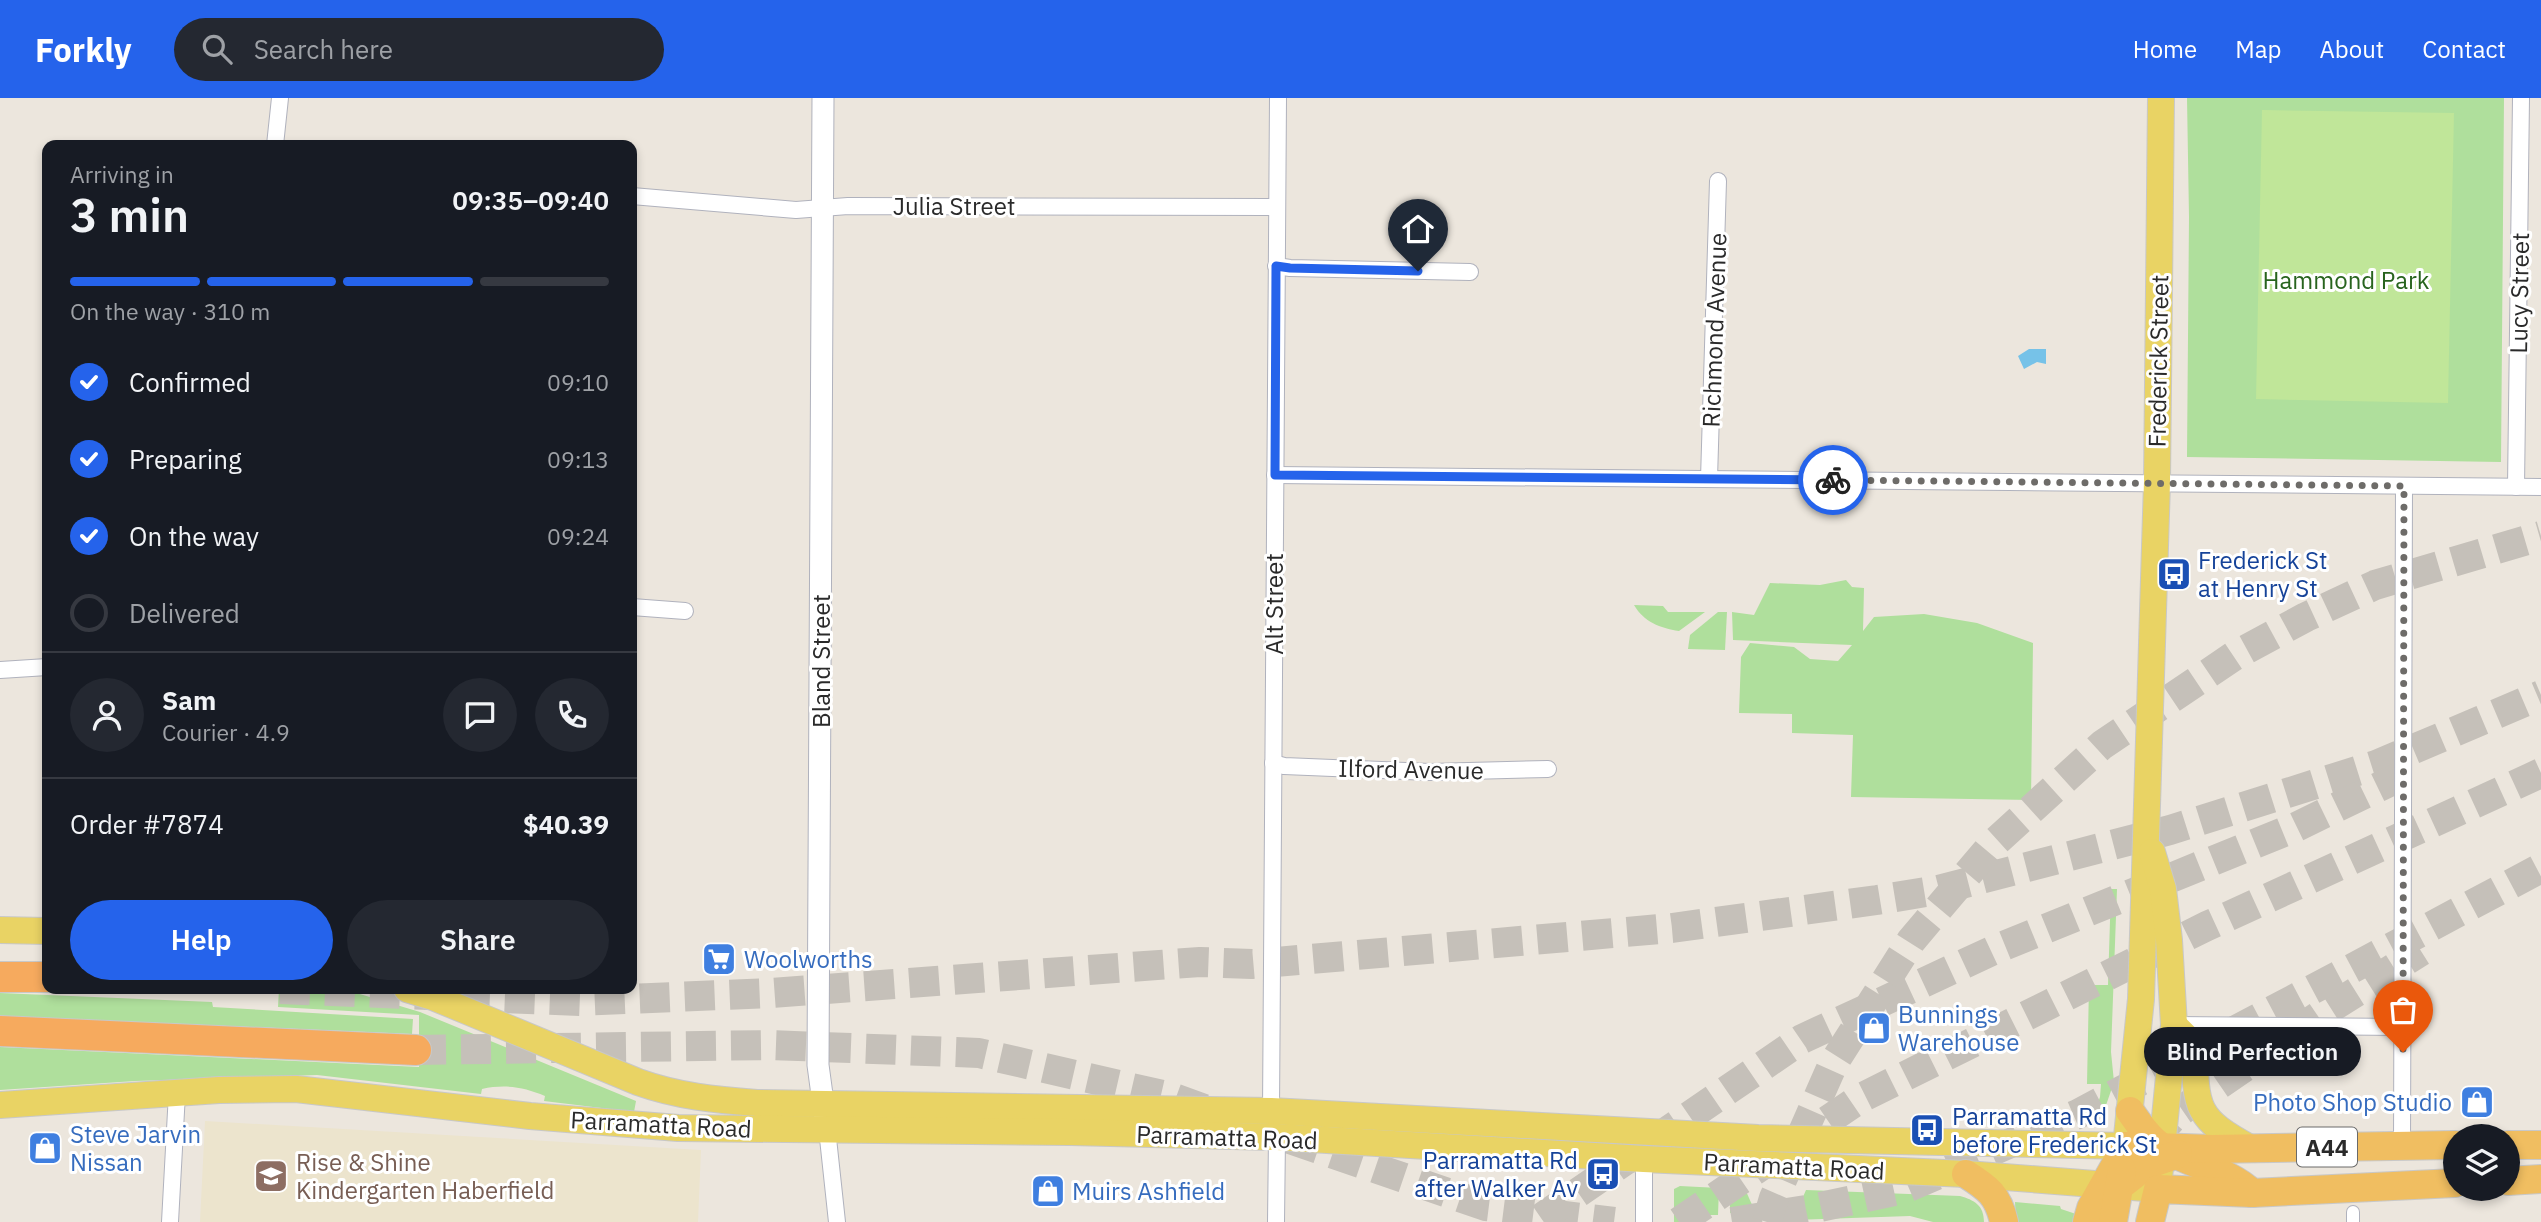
<!DOCTYPE html>
<html lang="en">
<head>
<meta charset="utf-8">
<style>
  :root { --surface:#171b24; --page:#242831; --text:#f1f3f6; --muted:#9ea1a6; --line:#363941; --accent:#2563eb }
  body { margin:0; font-family:"IBM Plex Sans",sans-serif; background:var(--page); color:var(--text); height:100vh; display:flex; flex-direction:column; font-size:26px; white-space:nowrap }
  * { box-sizing:border-box; margin:0 }
  p { font-size:23px; color:var(--muted) }
  .icon { flex:none; width:38px; height:38px; fill:none; stroke:currentColor; stroke-width:2; stroke-linecap:round; stroke-linejoin:round }
  .map { position:relative; flex:1; overflow:hidden }
  .details { position:absolute; left:42px; top:42px; width:595px; height:854px; display:flex; flex-direction:column; background:var(--surface); border-radius:14px; box-shadow:0 4px 10px #0003 }
  .details>* { flex:none }
  .buttons { position:absolute; left:2443px; top:1026px; display:grid; gap:14px }
  .buttons a { display:grid; place-items:center; width:77px; height:77px; border-radius:50%; background:var(--surface); box-shadow:0 4px 10px #0003; font-size:35px }
  .pin { position:absolute; display:grid; place-items:center; width:60px; height:60px; color:#fff; margin:-72px -30px; border-radius:50% 50% 50% 0; rotate:-45deg; box-shadow:0 0 7px #0007 }
  .pin .icon { rotate:45deg }
  .courier { position:absolute; display:grid; place-items:center; width:70px; height:70px; margin:-35px; border:5px solid #2563eb; border-radius:50%; background:#fff; color:#222; box-shadow:0 2px 9px #0007 }
  .bubble { position:absolute; height:49px; border-radius:24px; background:var(--surface); box-shadow:0 4px 10px #0003; font-size:23px; font-weight:600; line-height:49px; text-align:center }
  .overview em { font-style:normal; font-weight:600 }
  .overview div { display:flex; flex-direction:column-reverse }
  .overview { display:flex; align-items:center; justify-content:space-between; height:119px; padding:0 28px }
  h1 { font-size:46px; font-weight:600; line-height:52px }
  .bar { display:grid; grid-template-columns:repeat(4,1fr); gap:10px 7px; align-content:center; height:84px; padding:0 28px }
  .bar i { height:9px; border-radius:5px; background:var(--line) }
  .bar .selected { background:var(--accent) }
  .bar p { grid-column:span 4 }
  .line { display:flex; align-items:center; gap:18px; padding:0 28px; border-top:2px solid var(--line) }
  .line div { flex:1 }
  .round { display:grid; place-items:center; flex:none; width:74px; height:74px; border-radius:37px; background:var(--page) }
  ol { padding:0 28px; list-style:none }
  li { display:flex; align-items:center; gap:21px; height:77px }
  li p { margin-inline-start:auto }
  li .icon { padding:7px; border-radius:50%; background:var(--accent); color:#fff; stroke-width:4 }
  li:last-child { color:var(--muted) }
  li i { width:38px; height:38px; border:4px solid var(--line); border-radius:50% }
  .button { display:flex; gap:14px; margin-top:auto; padding:14px 28px }
  .button a { flex:1; height:80px; border-radius:42px; background:var(--accent); color:#fff; font-size:28px; font-weight:600; line-height:80px; text-align:center }
  .button a+a { background:var(--page); color:var(--text) }
  header { display:flex; align-items:center; gap:42px; box-sizing:border-box; height:98px; padding:0 35px; background:var(--accent); color:#fff }
  header strong { font-size:33px }
  nav { display:flex; gap:38px; margin-inline-start:auto; font-size:24px }
  .search { width:490px; height:63px; background:var(--page); display:flex; align-items:center; gap:18px; box-sizing:border-box; padding:0 24px; border-radius:38px; color:var(--muted); font-size:26px }
  .map>svg:first-child { display:block }
  .education { fill:#ece4cd }
  .green { fill:#afdf9c }
  .pitch { fill:#c0e699 }
  .water { fill:#76c2e8 }
  .lines { fill:none; stroke-linecap:round; stroke-linejoin:round }
  .motorway-tunnel { stroke:#c5c0b9; stroke-width:30; stroke-dasharray:30 15; stroke-linecap:butt }
  .pedestrian-casing { stroke:#b0b2bd; stroke-width:14 }
  .minor-casing { stroke:#b0b2bd; stroke-width:18 }
  .tertiary-casing { stroke:#b0b2bd; stroke-width:23 }
  .primary-casing { stroke:#c8c8c8; stroke-width:28 }
  .trunk-casing { stroke:#c8c8c8; stroke-width:30 }
  .motorway-casing { stroke:#c8c8c8; stroke-width:32 }
  .pedestrian { stroke:#fff; stroke-width:12 }
  .minor { stroke:#fff; stroke-width:16 }
  .tertiary { stroke:#fff; stroke-width:21 }
  .primary { stroke:#e9d364; stroke-width:26 }
  .trunk { stroke:#f0be61; stroke-width:28 }
  .motorway { stroke:#f6aa5e; stroke-width:30 }
  .done { stroke:#6e6c69; stroke-width:7; stroke-dasharray:0 12.6 }
  .route { stroke:#2563eb; stroke-width:9 }
  .labels { text-anchor:middle; dominant-baseline:central; stroke-width:6; stroke-linejoin:round; paint-order:stroke }
  .shield { fill:#fff; stroke:#6a6a6a; stroke-width:2 }
  .shield-label { font-size:23px; font-weight:bold; fill:#2a2a2a }
  .street-label { font-size:24px; fill:#2a2a2a; stroke:#fff }
  .park-label { font-size:24px; fill:#28641e; stroke:#fff }
  .transit-label { font-size:24px; fill:#164399; stroke:#fff; text-anchor:start }
  .shop-label { font-size:24px; fill:#366cbe; stroke:#fff; text-anchor:start }
  .education-label { font-size:24px; fill:#785e54; stroke:#fff; text-anchor:start }
</style>
</head>
<body>
<header>
<strong>Forkly</strong>
<div class="search"><svg class="icon" aria-label="search" viewBox="0 0 24 24"><circle cx="10" cy="10" r="6"/><path d="M15 15l6 6"/></svg>Search here</div>
<nav><a>Home</a><a>Map</a><a>About</a><a>Contact</a></nav>
</header>
<div class="map">
<svg width="2541" height="1124" viewBox="0 0 2541 1124">
  <rect width="100%" height="100%" fill="#ece6dd"/>
  <polygon class="education" points="205,1023 701,1052 698,1124 200,1124"/>
  <g class="green">
    <polygon points="2187,0 2504,0 2501,364 2187,359 2189,119"/>
    <polygon points="1846,482 1852,489 1864,490 1863,533 1874,519 1924,516 1977,525 2033,545 2031,702 1851,699 1853,637 1792,635 1792,616 1739,615 1741,559 1750,545 1794,549 1810,561 1838,563 1852,547 1733,542 1732,514 1754,517 1770,485 1820,487"/>
    <path d="M 1634,507 L 1663,508 L 1668,514 L 1705,514 L 1679,533 C 1660,530 1644,524 1634,507 Z"/>
    <polygon points="1718,514 1727,514 1725,552 1688,551 1690,537"/>
    <polygon points="2111,791 2117,791 2111,954 2114,984 2104,1013 2094,1022 2093,1020 2100,999 2101,986 2087,986 2089,887 2108,887"/>
    <path d="M 279,891 L 343,891 L 420,914 L 636,1003 L 634,1014 L 544,1003 L 545,998 C 524,989 505,986 482,991 L 481,996 L 317,977 L 135,983 L 0,992 L 0,949 L 419,969 L 419,917 L 278,909 Z"/>
    <polygon points="0,895 212,904 213,909 413,921 412,936 0,918"/>
    <polygon points="1680,1088 1719,1090 1718,1117 1688,1117 1687,1124 1674,1124 1674,1091"/>
    <polygon points="1730,1090 1745,1091 1757,1118 1730,1115"/>
    <path d="M 1806,1092 L 1960,1098 C 1974,1102 1984,1107 1984,1124 L 1933,1124 L 1910,1118 L 1793,1122 Z"/>
    <polygon points="2015,1104 2060,1108 2061,1111 2082,1118 2080,1124 2016,1124"/>
  </g>
  <polygon class="pitch" points="2262,12 2454,15 2448,305 2256,301"/>
  <polygon class="water" points="2029,251 2046,251 2046,266 2037,264 2024,271 2018,258"/>
  <g class="lines">
    <g class="motorway-tunnel">
      <polyline points="280,891 580,903 770,895 1200,864 1252,866 1672,830 1877,802 1938,792 2170,732 2376,667 2541,597"/>
      <polyline points="416,952 770,947 979,955 1171,999 1204,1011"/>
      <polyline points="1290,1041 1486,1108 1614,1124"/>
      <polyline points="2151,1044 2176,1016 2329,911 2421,853"/>
      <polyline points="1541,1120 1802,941 1996,851 2296,729 2418,670"/>
      <polyline points="1679,1124 1859,1001 2207,828 2541,675"/>
      <polyline points="1732,1124 1806,1112 1904,1091 2078,1016 2541,770"/>
      <polyline points="1767,1124 1774,1100 1833,966 1911,843 1992,747 2102,647 2234,558 2306,519 2375,487 2541,438"/>
    </g>
    <g class="pedestrian-casing">
      <polyline id="pedestrian" points="2353,1124 2353,1114"/>
    </g>
    <g class="minor-casing">
      <g id="minor">
        <polyline points="275,47 280,0"/>
        <polyline points="632,98 796,112 848,108 1276,109"/>
        <polyline points="1276,168 1290,170 1470,174"/>
        <polyline points="1275,377 2541,389"/>
        <polyline points="1709,381 1718,83"/>
        <polyline points="2516,389 2521,0"/>
        <polyline points="632,509 685,513"/>
        <polyline points="0,572 47,569"/>
        <polyline points="1273,665 1284,668 1430,674 1548,671"/>
        <polyline points="2174,927 2403,929"/>
        <polyline points="1271,1013 1278,0"/>
        <polyline points="827,1031 837,1124"/>
        <polyline points="2402,1047 2404,388"/>
        <polyline points="170,1124 177,995"/>
        <polyline points="1276,1124 1277,1039"/>
        <polyline points="1644,1124 1644,1061"/>
      </g>
    </g>
    <g class="tertiary-casing">
      <polyline id="tertiary" points="823,0 818,967 825,1019"/>
    </g>
    <g class="primary-casing">
      <g id="primary">
        <polyline points="0,832 47,833"/>
        <path d="M 407,891 L 433,899 L 638,984 C 677,998 716,1002 757,1005 L 1271,1013 L 1758,1040 L 2126,1048 L 2141,901 L 2157,384 L 2161,0"/>
        <path d="M 2174,927 L 2195,948 C 2195,1011 2196,1021 2252,1051"/>
        <polyline points="0,1007 219,992 296,991 530,1018 678,1030 1070,1034 1277,1039 1644,1061 1966,1076 2158,1091 2174,927 2169,842 2163,791 2152,754"/>
      </g>
    </g>
    <g class="trunk-casing">
      <g id="trunk">
        <path d="M 2130,1013 C 2139,1026 2149,1041 2163,1050 C 2192,1068 2227,1071 2252,1095"/>
        <polyline points="2508,1047 2541,1047"/>
        <polyline points="2126,1048 2212,1051 2455,1047"/>
        <path d="M 1966,1076 C 1988,1090 1998,1097 2004,1124"/>
        <polyline points="2508,1083 2541,1081"/>
        <polyline points="2120,1088 2147,1067 2178,1056"/>
        <polyline points="2087,1124 2091,1110 2126,1048"/>
        <polyline points="2113,1124 2122,1072"/>
        <polyline points="2150,1124 2158,1091 2252,1095 2455,1085"/>
      </g>
    </g>
    <g class="motorway-casing">
      <g id="motorway">
        <polyline points="0,879 47,879"/>
        <polyline points="0,933 416,952"/>
      </g>
    </g>
    <use href="#pedestrian" class="pedestrian"/>
    <use href="#minor" class="minor"/>
    <use href="#tertiary" class="tertiary"/>
    <use href="#primary" class="primary"/>
    <use href="#trunk" class="trunk"/>
    <use href="#motorway" class="motorway"/>
  </g>
  <g class="lines">
    <polyline class="done" points="1833,382 2404,388 2403,954"/>
    <polyline class="route" points="1418,173 1290,170 1276,168 1275,377 1833,382"/>
  </g>
  <defs>
    <g id="bus-square" transform="scale(1.75)"><rect x="-9" y="-9" width="18" height="18" rx="4" fill="#1a4fb4" stroke="#fff"/><path d="M-5-6H5V4H4V6H2V4H-2V6H-4V4H-5ZM-3.5-4V0h7V-4ZM-3.5 1.2v1.5H-2V1.2ZM2 1.2v1.5H3.5V1.2Z" fill="#fff"/></g>
    <g id="supermarket-square" transform="scale(1.75)"><rect x="-9" y="-9" width="18" height="18" rx="4" fill="#3f7fe0" stroke="#fff"/><path d="M-6-5.5h2.5l.6 2H6L4.5 2H-2.5L-4.4-4H-6ZM-1.5 3.2a1.3 1.3 0 1 0 .1 0ZM3 3.2a1.3 1.3 0 1 0 .1 0Z" fill="#fff"/></g>
    <g id="shop-square" transform="scale(1.75)"><rect x="-9" y="-9" width="18" height="18" rx="4" fill="#3f7fe0" stroke="#fff"/><path d="M-5-2.5h2.3a2.7 3.5 0 0 1 5.4 0H5L5.5 6h-11ZM-1.5-2.5h3a1.5 2.3 0 0 0-3 0Z" fill="#fff"/></g>
    <g id="school-square" transform="scale(1.75)"><rect x="-9" y="-9" width="18" height="18" rx="4" fill="#8d6e63" stroke="#fff"/><path d="M0-5L7-2L0 1L-7-2ZM-4 1L0 2.5L4 1V4Q0 6-4 4Z" fill="#fff"/></g>
  </defs>
  <g fill-rule="evenodd">
    <use href="#bus-square" x="2174" y="476"/>
    <use href="#supermarket-square" x="719" y="861"/>
    <use href="#shop-square" x="1874" y="930"/>
    <use href="#shop-square" x="2477" y="1004"/>
    <use href="#bus-square" x="1927" y="1032"/>
    <use href="#shop-square" x="45" y="1050"/>
    <use href="#bus-square" x="1603" y="1076"/>
    <use href="#school-square" x="271" y="1078"/>
    <use href="#shop-square" x="1048" y="1093"/>
  </g>
  <g class="labels">
    <rect class="shield" x="2297" y="1029.5" width="60" height="39" rx="5"/>
    <g class="shield-label">
      <text x="2327" y="1049">A44</text>
    </g>
    <g class="street-label">
      <text x="954" y="108">Julia Street</text>
      <text transform="translate(2519 195) rotate(-89)">Lucy Street</text>
      <text transform="translate(1714 232) rotate(-88)">Richmond Avenue</text>
      <text transform="translate(2158 263) rotate(-89)">Frederick Street</text>
      <text transform="translate(1274 506) rotate(-90)">Alt Street</text>
      <text transform="translate(821 563) rotate(-90)">Bland Street</text>
      <text transform="translate(1411 671) rotate(1)">Ilford Avenue</text>
      <text transform="translate(661 1026) rotate(3)">Parramatta Road</text>
      <text transform="translate(1227 1039) rotate(2)">Parramatta Road</text>
      <text transform="translate(1794 1068) rotate(3)">Parramatta Road</text>
    </g>
    <g class="park-label">
      <text x="2346" y="182">Hammond Park</text>
    </g>
    <g class="transit-label">
      <text x="2198" y="462">Frederick St<tspan x="2198" dy="28">at Henry St</tspan></text>
      <text x="1952" y="1018">Parramatta Rd<tspan x="1952" dy="28">before Frederick St</tspan></text>
      <text x="1578" y="1062" text-anchor="end">Parramatta Rd<tspan x="1578" dy="28">after Walker Av</tspan></text>
    </g>
    <g class="shop-label">
      <text x="744" y="861">Woolworths</text>
      <text x="1898" y="916">Bunnings<tspan x="1898" dy="28">Warehouse</tspan></text>
      <text x="2452" y="1004" text-anchor="end">Photo Shop Studio</text>
      <text x="70" y="1036">Steve Jarvin<tspan x="70" dy="28">Nissan</tspan></text>
      <text x="1072" y="1093">Muirs Ashfield</text>
    </g>
    <g class="education-label">
      <text x="296" y="1064">Rise &amp; Shine<tspan x="296" dy="28">Kindergarten Haberfield</tspan></text>
    </g>
  </g>
</svg>
<div class="buttons">
<a><svg class="icon" aria-label="layers" viewBox="0 0 24 24"><path d="M12 4l9 5-9 5-9-5zM3 14l9 5 9-5"/></svg></a>
</div>
<div class="pin" style="left:2403px;top:954px;background:#ea580c"><svg class="icon" aria-label="bag" viewBox="0 0 24 24"><path d="M5 8h14l-1 12H6zM9 8a3 3 0 0 1 6 0"/></svg></div>
<div class="pin" style="left:1418px;top:173px;background:#1f2937"><svg class="icon" aria-label="home" viewBox="0 0 24 24"><path d="M3 11l9-7 9 7M6 9v11h12V9"/></svg></div>
<div class="courier" style="left:1833px;top:382px"><svg class="icon" aria-label="bike" viewBox="0 0 24 24"><circle cx="6" cy="16" r="4"/><circle cx="18" cy="16" r="4"/><path d="M6 16l4-8h5l3 8M10 8l3 8H6M13 5h3"/></svg></div>
<div class="bubble" style="left:2144px;top:929px;width:217px">Blind Perfection</div>
<section class="details">
<div class="overview"><div><h1>3 min</h1><p>Arriving in</p></div><em>09:35–09:40</em></div>
<div class="bar"><i class="selected"></i><i class="selected"></i><i class="selected"></i><i></i><p>On the way · 310 m</p></div>
<ol>
<li><svg class="icon" aria-label="check" viewBox="0 0 24 24"><path d="M5 12l5 5 9-10"/></svg>Confirmed<p>09:10</p></li>
<li><svg class="icon" aria-label="check" viewBox="0 0 24 24"><path d="M5 12l5 5 9-10"/></svg>Preparing<p>09:13</p></li>
<li><svg class="icon" aria-label="check" viewBox="0 0 24 24"><path d="M5 12l5 5 9-10"/></svg>On the way<p>09:24</p></li>
<li><i></i>Delivered</li>
</ol>
<div class="line" style="height:126px"><a class="round"><svg class="icon" aria-label="person" viewBox="0 0 24 24"><circle cx="12" cy="8" r="4"/><path d="M4 21q1-7 8-7t8 7"/></svg></a><div><b>Sam</b><p>Courier · 4.9</p></div><a class="round"><svg class="icon" aria-label="chat" viewBox="0 0 24 24"><path d="M4 5h16v11H9l-5 4z"/></svg></a><a class="round"><svg class="icon" aria-label="phone" viewBox="0 0 24 24"><path d="M5 4h4l2 5-3 2q2 4 5 5l2-3 5 2v4C11 20 4 13 5 4z"/></svg></a></div>
<div class="line" style="height:91px"><div>Order #7874</div><b>$40.39</b></div>
<div class="button"><a>Help</a><a>Share</a></div>
</section>
</div>
</body>
</html>
